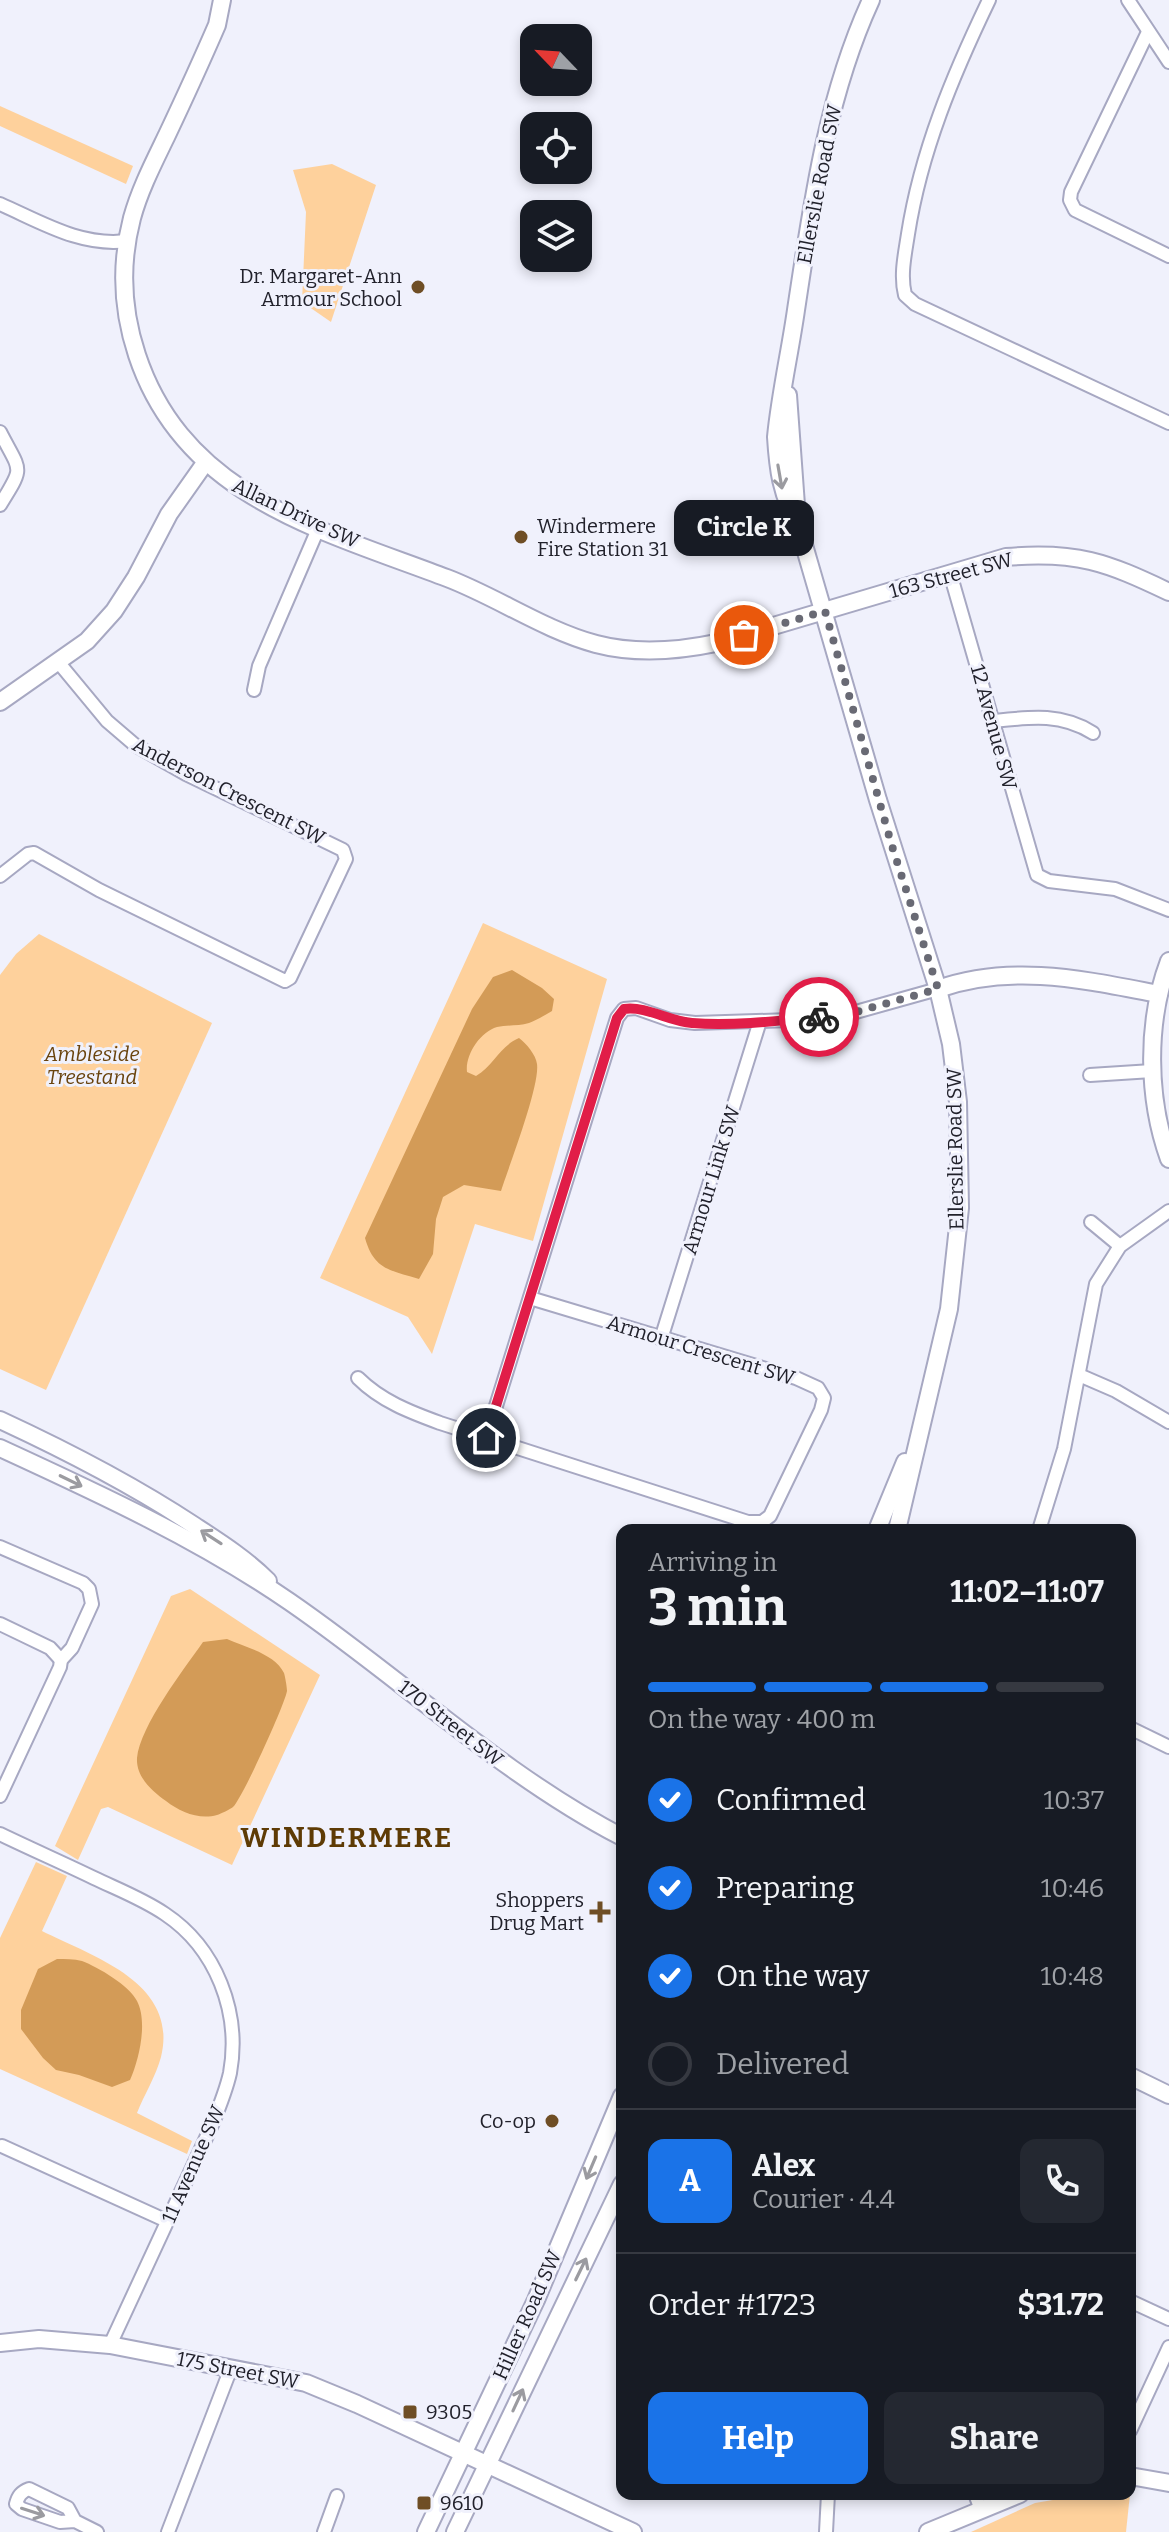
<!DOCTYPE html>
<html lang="en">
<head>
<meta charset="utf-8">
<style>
  :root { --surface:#171b24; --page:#242831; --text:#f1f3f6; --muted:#9ea1a6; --line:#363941; --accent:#1a73e8 }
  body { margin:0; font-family:Bitter,serif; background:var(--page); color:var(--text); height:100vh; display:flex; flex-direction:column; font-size:30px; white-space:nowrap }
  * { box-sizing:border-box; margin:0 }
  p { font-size:26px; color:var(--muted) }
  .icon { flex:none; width:44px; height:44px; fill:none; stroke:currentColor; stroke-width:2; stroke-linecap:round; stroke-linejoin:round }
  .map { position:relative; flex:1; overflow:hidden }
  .panel { position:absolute; left:616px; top:1524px; width:520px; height:976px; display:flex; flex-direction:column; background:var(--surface); border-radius:16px; box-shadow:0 4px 12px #0003 }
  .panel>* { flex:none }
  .needle { width:52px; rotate:295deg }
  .buttons { position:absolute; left:520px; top:24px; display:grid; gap:16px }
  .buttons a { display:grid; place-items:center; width:72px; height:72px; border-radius:16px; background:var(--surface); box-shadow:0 4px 12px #0003; font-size:40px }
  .pin { position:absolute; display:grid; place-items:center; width:68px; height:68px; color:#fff; margin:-34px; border:4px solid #fff; border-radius:50%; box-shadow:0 2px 8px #0007 }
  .courier { position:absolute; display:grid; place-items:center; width:80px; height:80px; margin:-40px; border:6px solid #e11d48; border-radius:50%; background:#fff; color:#222; box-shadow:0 2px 10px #0007 }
  .bubble { position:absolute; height:56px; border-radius:16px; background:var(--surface); box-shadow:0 4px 12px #0003; font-size:26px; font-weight:700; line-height:56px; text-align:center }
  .headline em { font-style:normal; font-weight:700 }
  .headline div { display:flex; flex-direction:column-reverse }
  .headline { display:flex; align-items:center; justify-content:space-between; height:136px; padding:0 32px }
  h1 { font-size:52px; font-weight:700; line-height:60px }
  .bar { display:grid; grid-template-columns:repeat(4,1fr); gap:12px 8px; align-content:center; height:96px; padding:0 32px }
  .bar i { height:10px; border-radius:6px; background:var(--line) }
  .bar .current { background:var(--accent) }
  .bar p { grid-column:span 4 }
  .line { display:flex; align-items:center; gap:20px; padding:0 32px; border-top:2px solid var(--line) }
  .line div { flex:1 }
  .round { display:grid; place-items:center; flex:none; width:84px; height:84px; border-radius:16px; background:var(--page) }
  ol { padding:0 32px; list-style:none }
  li { display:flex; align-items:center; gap:24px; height:88px }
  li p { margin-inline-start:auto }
  li .icon { padding:8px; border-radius:50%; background:var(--accent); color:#fff; stroke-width:4 }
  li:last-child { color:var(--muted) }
  li i { width:44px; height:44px; border:4px solid var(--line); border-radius:50% }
  .action { display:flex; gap:16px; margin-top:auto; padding:16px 32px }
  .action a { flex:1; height:92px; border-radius:16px; background:var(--accent); color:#fff; font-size:32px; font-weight:700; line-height:92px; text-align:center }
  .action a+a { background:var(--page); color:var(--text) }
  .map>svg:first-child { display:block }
  .green { fill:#fed19c }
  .water { fill:#d39b57 }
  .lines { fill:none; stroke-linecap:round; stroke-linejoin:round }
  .street-casing { stroke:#a7a8c2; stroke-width:16 }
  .secondary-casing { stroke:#a7a8c2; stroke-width:20 }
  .street { stroke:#fff; stroke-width:12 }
  .secondary { stroke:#fff; stroke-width:16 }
  .oneway { stroke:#9b9ba0 }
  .done { stroke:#696a74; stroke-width:8; stroke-dasharray:0 14.4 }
  .route { stroke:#e11d48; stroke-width:10 }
  .poi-dot { fill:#6f4e25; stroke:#f0f1fc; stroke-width:3 }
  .labels { text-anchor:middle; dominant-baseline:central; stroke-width:6; stroke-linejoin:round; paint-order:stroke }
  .street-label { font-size:20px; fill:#21212b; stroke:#f0f1fc }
  .poi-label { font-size:20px; fill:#21212b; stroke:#f0f1fc; text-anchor:end }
  .park-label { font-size:20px; font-style:italic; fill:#69430d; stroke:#f0f1fc }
  .district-label { font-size:28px; font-weight:bold; letter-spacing:2px; fill:#5e3b05; stroke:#f0f1fc }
</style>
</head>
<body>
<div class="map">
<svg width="1169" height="2532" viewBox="0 0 1169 2532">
  <rect width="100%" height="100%" fill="#f0f1fc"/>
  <g class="green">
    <polygon points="0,106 133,166 126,184 0,126"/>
    <polygon points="332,164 376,185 331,322 302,302 306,212 293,170"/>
    <polygon points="483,923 607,979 533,1241 475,1224 432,1354 408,1317 320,1278"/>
    <polygon points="39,934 212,1023 46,1390 0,1369 0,975 16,954"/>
    <polygon points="190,1589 320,1675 232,1865 108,1807 101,1809 78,1860 55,1846 171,1596"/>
    <path d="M 36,1862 L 67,1876 L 42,1931 C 94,1957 179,1983 161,2057 C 156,2076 144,2095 137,2113 L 192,2141 L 187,2154 L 0,2069 L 0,1938 Z"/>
    <polygon points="1088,2494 1130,2494 1126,2532 971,2532 1035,2503"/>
  </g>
  <g class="water">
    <path d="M 512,970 L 542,988 L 554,999 L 552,1011 C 545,1015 537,1020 529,1023 C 519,1026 507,1025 497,1027 C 480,1032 465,1055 467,1072 L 476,1076 C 494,1065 500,1046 519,1038 C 526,1043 536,1055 537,1064 C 540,1086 509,1166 501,1191 L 464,1185 L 443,1197 L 436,1219 L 433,1254 L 419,1279 C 390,1270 374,1270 365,1238 L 472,1009 L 493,977 Z"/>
    <path d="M 227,1639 C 245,1647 275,1654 284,1673 C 285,1676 287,1687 287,1691 C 285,1704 242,1799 233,1807 C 230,1809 221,1814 217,1815 C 199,1820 180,1812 166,1801 C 152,1791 136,1777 137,1758 C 140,1726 184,1669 203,1642 Z"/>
    <path d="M 57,1959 C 65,1959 74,1959 82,1961 C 98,1967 130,1986 137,2001 C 148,2022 139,2060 130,2080 L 112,2087 L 79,2075 L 56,2070 L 43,2058 L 21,2029 L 21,2010 L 38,1969 Z"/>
  </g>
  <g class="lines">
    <g class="street-casing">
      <g id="street">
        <path d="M 989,0 C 953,75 921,151 908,234 C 905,254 900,275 905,295 L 915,304 L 1169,423"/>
        <polyline points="1128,0 1169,62"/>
        <polyline points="1148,32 1071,192 1070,200 1075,210 1169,256"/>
        <path d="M 0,204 C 41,222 81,247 127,241"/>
        <path d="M 0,432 C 21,473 25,465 0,505"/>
        <polyline points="950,573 1037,875 1049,881 1115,889 1169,910"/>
        <polyline points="254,690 259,666 318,529"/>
        <path d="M 994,721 C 1031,717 1061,713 1093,733"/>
        <polyline points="0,876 28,854 34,853 99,890 285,981 290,978 346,859 343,850 186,774 135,745 107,721 59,663"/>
        <polyline points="1090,1075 1152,1071"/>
        <polyline points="1091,1222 1120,1246"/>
        <polyline points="661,1339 760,1021"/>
        <polyline points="1079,1375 1116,1391 1169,1422"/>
        <path d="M 358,1378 C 381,1401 410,1412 440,1423 L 748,1522 L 762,1522 L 770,1516 L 821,1410 L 824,1398 L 818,1388 L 796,1378 L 530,1298"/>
        <polyline points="486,1438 617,1018 624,1009 636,1008 670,1020 695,1023 790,1020 845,1015 938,989"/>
        <polyline points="1039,1530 1064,1449 1096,1284 1120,1246 1169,1211"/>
        <polyline points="0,1547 83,1583 89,1589 92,1604 72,1648 61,1660 60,1667 0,1796"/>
        <polyline points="0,1624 50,1648 61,1660"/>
        <polyline points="1130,1728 1169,1747"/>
        <path d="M 0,1834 C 31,1849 63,1863 94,1878 C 117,1889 143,1899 165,1914 C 216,1948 241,2012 230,2073 C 226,2091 219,2108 212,2125 L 110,2345"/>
        <polyline points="2,2146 167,2221"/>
        <polyline points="1130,2301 1169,2319"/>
        <polyline points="1130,2431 1169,2347"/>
        <polyline points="975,2494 981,2510"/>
        <path d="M 75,2521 L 68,2508 L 29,2489 C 21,2492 18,2496 16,2504 L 22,2509 L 60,2522 L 75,2521 L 97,2532"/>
        <polyline points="168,2532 231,2368"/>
        <polyline points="324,2532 337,2496"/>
        <polyline points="826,2532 828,2494"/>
      </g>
    </g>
    <g class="secondary-casing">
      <g id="secondary">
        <path d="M 222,0 L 217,25 C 201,62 184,99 167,135 C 154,162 140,189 132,218 C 120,264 122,310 137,355 C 184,497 321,530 447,578 C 497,597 544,630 596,644 C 634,654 678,651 716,643 L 1006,557 C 1077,551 1106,562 1169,592"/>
        <path d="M 871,0 C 826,98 812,205 796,310 C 790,352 780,395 776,437 C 778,469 781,494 797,521 L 878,800 L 938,989 L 951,1044 L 958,1102 L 960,1208 L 949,1309 L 897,1530"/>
        <polyline points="788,395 797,519"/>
        <polyline points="0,702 87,641 114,611 136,577 169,514 205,463"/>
        <path d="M 1169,961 C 1146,1022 1147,1098 1169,1159"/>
        <path d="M 938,989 C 1012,963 1085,980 1159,994"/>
        <path d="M 0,1420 C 67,1451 133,1485 195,1526 C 221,1543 246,1559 268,1581"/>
        <path d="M 0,1448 C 98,1493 200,1540 290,1602 C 402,1679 501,1774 622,1837"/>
        <polyline points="877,1530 905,1462"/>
        <polyline points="1130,2076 1169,2095"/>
        <polyline points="0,2343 39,2339 110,2345 306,2383 357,2404 633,2532"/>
        <polyline points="1130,2476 1169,2483"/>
        <polyline points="426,2532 536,2300 622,2096"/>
        <polyline points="455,2532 622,2184"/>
        <polyline points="928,2532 1020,2494"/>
      </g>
    </g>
    <use href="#street" class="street"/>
    <use href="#secondary" class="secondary"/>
  </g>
  <defs><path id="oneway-shaft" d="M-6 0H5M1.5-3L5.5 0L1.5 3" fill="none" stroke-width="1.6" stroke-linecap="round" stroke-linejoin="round" transform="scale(2)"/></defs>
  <g class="oneway">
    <use href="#oneway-shaft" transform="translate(780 477) rotate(80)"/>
    <use href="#oneway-shaft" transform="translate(71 1481) rotate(26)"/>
    <use href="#oneway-shaft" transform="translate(211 1537) rotate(-147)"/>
    <use href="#oneway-shaft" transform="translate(591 2168) rotate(113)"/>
    <use href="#oneway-shaft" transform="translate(581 2269) rotate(-64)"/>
    <use href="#oneway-shaft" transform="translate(518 2400) rotate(-65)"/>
    <use href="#oneway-shaft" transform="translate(33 2512) rotate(18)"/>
  </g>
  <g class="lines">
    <polyline class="done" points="744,635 825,611 892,846 938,989 845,1015 819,1017"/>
    <path class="route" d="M 486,1438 L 617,1018 L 624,1009 C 647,1006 668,1021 692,1023 C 733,1026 778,1021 819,1017"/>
  </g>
  <g class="poi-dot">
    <circle cx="418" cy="287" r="8"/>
    <circle cx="521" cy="537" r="8"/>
    <path d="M596 1900h8v8h8v8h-8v8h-8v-8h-8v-8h8z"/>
    <circle cx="552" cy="2121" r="8"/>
    <rect x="402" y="2404" width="16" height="16" rx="4"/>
    <rect x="416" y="2495" width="16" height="16" rx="4"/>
  </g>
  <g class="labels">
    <g class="street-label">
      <text transform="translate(819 184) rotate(-79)">Ellerslie Road SW</text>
      <text transform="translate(296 513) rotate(25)">Allan Drive SW</text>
      <text transform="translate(951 575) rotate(-15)">163 Street SW</text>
      <text transform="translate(994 727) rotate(75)">12 Avenue SW</text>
      <text transform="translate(229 791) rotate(27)">Anderson Crescent SW</text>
      <text transform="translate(955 1149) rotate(-91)">Ellerslie Road SW</text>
      <text transform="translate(711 1180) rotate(-73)">Armour Link SW</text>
      <text transform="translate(701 1350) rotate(17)">Armour Crescent SW</text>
      <text transform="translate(451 1723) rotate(38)">170 Street SW</text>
      <text transform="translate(193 2164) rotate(-66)">11 Avenue SW</text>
      <text transform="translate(527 2315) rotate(-66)">Hiller Road SW</text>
      <text transform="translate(238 2370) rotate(11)">175 Street SW</text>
    </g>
    <g class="poi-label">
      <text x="402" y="276">Dr. Margaret-Ann<tspan x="402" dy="23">Armour School</tspan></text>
      <text x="537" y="526" text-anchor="start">Windermere<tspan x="537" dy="23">Fire Station 31</tspan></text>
      <text x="584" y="1900">Shoppers<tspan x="584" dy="23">Drug Mart</tspan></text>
      <text x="536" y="2121">Co-op</text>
      <text x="426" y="2412" text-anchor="start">9305</text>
      <text x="440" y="2503" text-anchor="start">9610</text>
    </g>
    <g class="park-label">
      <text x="92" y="1054">Ambleside<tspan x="92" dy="23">Treestand</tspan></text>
    </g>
    <g class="district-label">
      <text x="347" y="1837">WINDERMERE</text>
    </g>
  </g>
</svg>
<div class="buttons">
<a><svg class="needle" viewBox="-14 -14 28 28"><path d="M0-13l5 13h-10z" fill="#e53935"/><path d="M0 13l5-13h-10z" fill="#9ea1a6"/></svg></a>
<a><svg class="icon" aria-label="locate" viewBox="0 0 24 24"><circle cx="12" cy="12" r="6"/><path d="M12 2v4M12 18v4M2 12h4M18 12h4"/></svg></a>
<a><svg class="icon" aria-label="layers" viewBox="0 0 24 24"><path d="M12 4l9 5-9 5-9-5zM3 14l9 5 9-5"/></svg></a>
</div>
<div class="pin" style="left:744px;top:635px;background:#ea580c"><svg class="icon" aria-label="bag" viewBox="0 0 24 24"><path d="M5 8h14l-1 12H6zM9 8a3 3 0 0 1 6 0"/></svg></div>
<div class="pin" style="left:486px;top:1438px;background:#1f2937"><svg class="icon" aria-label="home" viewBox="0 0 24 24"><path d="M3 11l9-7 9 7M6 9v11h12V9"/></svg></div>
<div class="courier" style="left:819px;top:1017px"><svg class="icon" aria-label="bike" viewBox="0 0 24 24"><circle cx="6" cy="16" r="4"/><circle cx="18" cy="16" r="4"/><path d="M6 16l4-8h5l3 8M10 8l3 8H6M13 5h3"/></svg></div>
<div class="bubble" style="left:674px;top:500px;width:140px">Circle K</div>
<section class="panel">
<div class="headline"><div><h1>3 min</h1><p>Arriving in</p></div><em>11:02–11:07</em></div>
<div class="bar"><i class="current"></i><i class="current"></i><i class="current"></i><i></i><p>On the way · 400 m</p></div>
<ol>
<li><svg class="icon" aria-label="check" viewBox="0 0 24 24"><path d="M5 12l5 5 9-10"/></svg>Confirmed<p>10:37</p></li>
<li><svg class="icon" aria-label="check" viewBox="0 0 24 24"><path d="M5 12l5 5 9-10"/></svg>Preparing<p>10:46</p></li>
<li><svg class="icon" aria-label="check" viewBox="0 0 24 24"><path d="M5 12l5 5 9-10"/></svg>On the way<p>10:48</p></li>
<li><i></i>Delivered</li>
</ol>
<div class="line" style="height:144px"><b class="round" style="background:var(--accent);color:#fff">A</b><div><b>Alex</b><p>Courier · 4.4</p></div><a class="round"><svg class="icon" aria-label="phone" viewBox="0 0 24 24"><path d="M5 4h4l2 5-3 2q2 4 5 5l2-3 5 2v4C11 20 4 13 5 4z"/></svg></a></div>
<div class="line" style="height:104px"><div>Order #1723</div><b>$31.72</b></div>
<div class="action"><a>Help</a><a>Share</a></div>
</section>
</div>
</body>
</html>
